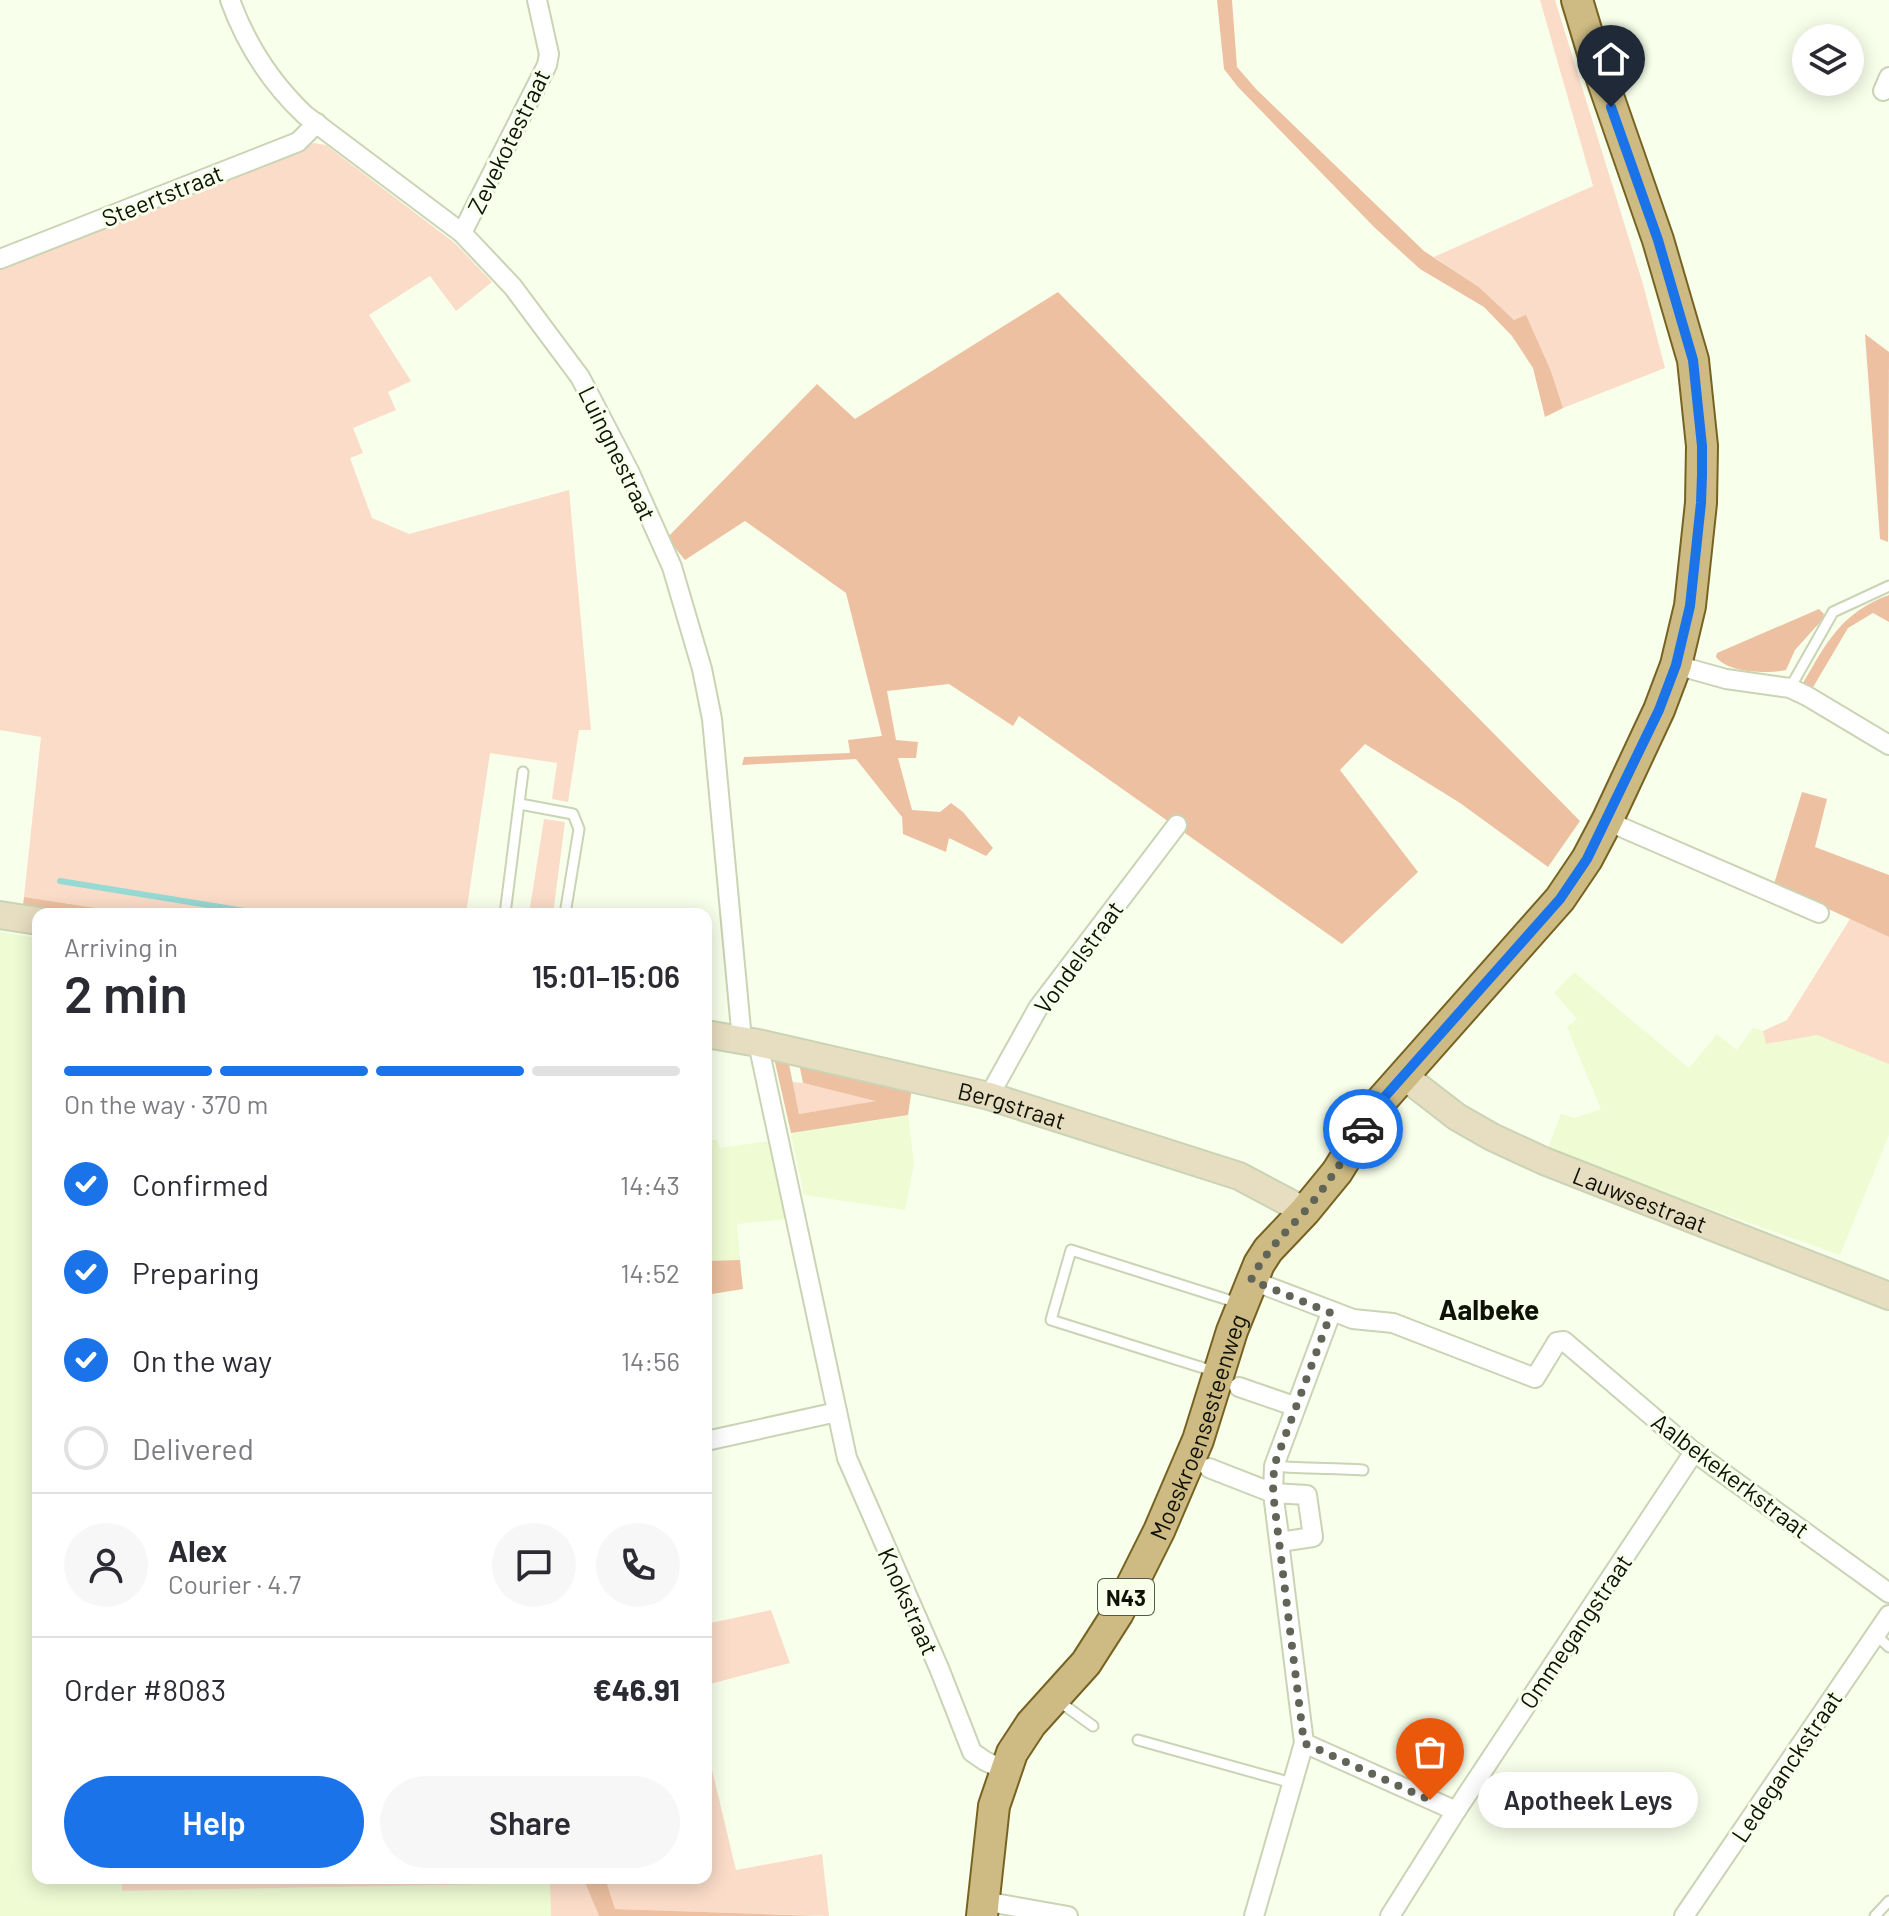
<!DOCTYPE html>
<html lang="en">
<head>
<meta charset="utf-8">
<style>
  :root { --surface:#fff; --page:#f7f7f7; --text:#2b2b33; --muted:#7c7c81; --line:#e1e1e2; --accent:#1a73e8 }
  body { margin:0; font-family:Barlow,sans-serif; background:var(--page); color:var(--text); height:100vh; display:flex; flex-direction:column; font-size:30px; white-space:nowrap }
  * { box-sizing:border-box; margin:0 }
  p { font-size:26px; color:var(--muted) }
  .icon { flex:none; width:44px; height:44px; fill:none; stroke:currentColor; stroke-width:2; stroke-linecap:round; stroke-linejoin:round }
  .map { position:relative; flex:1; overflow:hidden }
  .panel { position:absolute; left:32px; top:908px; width:680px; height:976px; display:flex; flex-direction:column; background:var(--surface); border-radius:16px; box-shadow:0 4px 20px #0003 }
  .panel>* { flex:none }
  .tools { position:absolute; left:1792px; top:24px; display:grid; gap:16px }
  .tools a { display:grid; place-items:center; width:72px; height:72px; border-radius:50%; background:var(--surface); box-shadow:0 4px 20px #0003; font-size:40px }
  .pin { position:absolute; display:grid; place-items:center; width:68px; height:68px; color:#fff; margin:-82px -34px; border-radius:50% 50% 50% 0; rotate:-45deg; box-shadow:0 0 8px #0007 }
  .pin .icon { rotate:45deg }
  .courier { position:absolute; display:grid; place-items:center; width:80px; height:80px; margin:-40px; border:6px solid #1a73e8; border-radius:50%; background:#fff; color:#222; box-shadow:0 2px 10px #0007 }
  .bubble { position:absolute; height:56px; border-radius:28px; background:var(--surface); box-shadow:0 4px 20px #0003; font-size:26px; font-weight:600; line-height:56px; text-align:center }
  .headline em { font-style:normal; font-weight:600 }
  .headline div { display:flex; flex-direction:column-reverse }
  .headline { display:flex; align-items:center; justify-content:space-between; height:136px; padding:0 32px }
  h1 { font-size:52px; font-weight:600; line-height:60px }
  .bar { display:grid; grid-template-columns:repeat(4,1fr); gap:12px 8px; align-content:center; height:96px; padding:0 32px }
  .bar i { height:10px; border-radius:6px; background:var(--line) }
  .bar .active { background:var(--accent) }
  .bar p { grid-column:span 4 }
  .line { display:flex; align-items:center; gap:20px; padding:0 32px; border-top:2px solid var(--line) }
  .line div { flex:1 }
  .round { display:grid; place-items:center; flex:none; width:84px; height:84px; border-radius:42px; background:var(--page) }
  ol { padding:0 32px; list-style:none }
  li { display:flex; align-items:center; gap:24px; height:88px }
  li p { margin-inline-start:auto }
  li .icon { padding:8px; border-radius:50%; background:var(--accent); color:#fff; stroke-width:4 }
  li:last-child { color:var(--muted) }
  li i { width:44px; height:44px; border:4px solid var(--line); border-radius:50% }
  .button { display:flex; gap:16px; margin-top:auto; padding:16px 32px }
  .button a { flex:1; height:92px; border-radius:48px; background:var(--accent); color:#fff; font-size:32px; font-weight:600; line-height:92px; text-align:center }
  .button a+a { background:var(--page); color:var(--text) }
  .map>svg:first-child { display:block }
  .built { fill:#eefbd3 }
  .green { fill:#fadcc8 }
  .forest { fill:#edc0a1 }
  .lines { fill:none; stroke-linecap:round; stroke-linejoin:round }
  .stream { stroke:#97d9d3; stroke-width:6 }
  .lane-casing { stroke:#c9d4b4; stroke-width:13 }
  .street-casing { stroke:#c9d4b4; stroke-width:22 }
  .secondary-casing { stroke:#c9d4b4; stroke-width:30 }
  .primary-casing { stroke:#766322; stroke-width:34 }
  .lane { stroke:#fff; stroke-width:9 }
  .street { stroke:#fff; stroke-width:18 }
  .secondary { stroke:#e7ddc1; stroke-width:26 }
  .primary { stroke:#cebb83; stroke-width:30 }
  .done { stroke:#616557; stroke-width:8; stroke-dasharray:0 14.4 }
  .route { stroke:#1a73e8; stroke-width:10 }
  .labels { text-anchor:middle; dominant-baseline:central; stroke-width:6; stroke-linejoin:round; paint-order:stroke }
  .shield { fill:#f8ffeb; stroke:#55594b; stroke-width:2 }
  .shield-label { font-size:22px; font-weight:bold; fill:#0f1207 }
  .street-label { font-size:24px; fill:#0f1207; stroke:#f8ffeb }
  .quarter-label { font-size:28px; font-weight:bold; fill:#0f1207; stroke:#f8ffeb }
</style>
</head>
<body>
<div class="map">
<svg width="1889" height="1916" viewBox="0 0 1889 1916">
  <rect width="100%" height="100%" fill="#f8ffeb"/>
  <g class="built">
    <polygon points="0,932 38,938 38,1878 122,1878 123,1891 550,1883 551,1916 0,1916"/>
    <polygon points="1574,972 1689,1068 1717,1034 1737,1050 1753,1028 1763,1031 1767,1044 1817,1035 1889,1064 1889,1135 1840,1255 1547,1151 1561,1114 1575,1118 1601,1109 1567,1027 1577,1019 1554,993"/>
    <polygon points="908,1115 914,1164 905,1210 804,1195 791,1133"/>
    <polygon points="717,1139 719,1148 770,1141 786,1219 737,1224 740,1260 706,1261 706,1141"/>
  </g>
  <g class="green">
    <polygon points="1540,0 1555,0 1643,284 1665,368 1563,408 1551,371 1526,316 1514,320 1479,287 1434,257 1593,186"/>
    <polygon points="314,143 326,145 456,244 492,282 456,311 430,276 369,315 411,381 388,392 396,410 353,428 363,453 350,458 372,518 409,534 569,490 591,730 579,730 568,802 552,799 557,763 490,753 466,914 136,914 24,897 41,737 0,730 0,268 56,243"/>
    <polygon points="544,819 565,822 553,914 529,914"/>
    <polygon points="1850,919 1889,937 1889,1064 1817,1035 1766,1044 1763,1031 1787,1020"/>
    <polygon points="792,1082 803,1083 879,1101 799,1114"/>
    <polygon points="771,1610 790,1663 706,1685 706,1624"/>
    <polygon points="712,1770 736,1870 822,1854 829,1916 614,1909 605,1878 706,1878 706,1771"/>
    <polygon points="122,1878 583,1878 599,1916 551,1916 550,1883 122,1891"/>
  </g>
  <g class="forest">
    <polygon points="1217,0 1232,0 1237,67 1256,89 1424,251 1479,287 1514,320 1526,315 1551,371 1563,408 1545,417 1533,368 1512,336 1484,307 1420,269 1374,227 1238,87 1224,69"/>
    <polygon points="1058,292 1580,821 1548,867 1460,803 1365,744 1340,770 1418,872 1342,944 1019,716 1013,726 949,684 887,691 896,740 918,742 916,758 898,758 912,810 940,812 951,803 963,812 993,848 986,856 949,838 946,852 903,834 902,817 856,759 742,765 744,757 850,753 848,740 882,736 846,593 745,521 685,560 667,538 817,384 855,419"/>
    <polygon points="1865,334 1889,352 1888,542 1880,539"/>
    <path d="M 1889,595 L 1889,622 L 1873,613 L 1848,628 L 1812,689 L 1803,683 C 1827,642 1842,612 1889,595 Z"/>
    <path d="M 1819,609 L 1824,614 L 1822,620 L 1795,650 L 1786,670 C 1768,674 1728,673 1716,657 L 1717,653 Z"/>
    <polygon points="1802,792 1827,799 1815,847 1889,875 1889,937 1774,884"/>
    <polygon points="24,897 136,914 39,914 22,912"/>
    <polygon points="774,1058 788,1059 799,1114 876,1101 803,1083 799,1063 912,1088 908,1115 791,1133"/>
    <polygon points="740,1260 743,1289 706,1295 706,1261"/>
    <polygon points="583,1878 605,1878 615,1909 819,1916 599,1916"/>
  </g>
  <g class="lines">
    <polyline class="stream" points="60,881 264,914"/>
    <g class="lane-casing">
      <g id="lane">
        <polyline points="1790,688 1833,612 1889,586"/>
        <polyline points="520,804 573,814 579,829 565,914"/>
        <polyline points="505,914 523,772"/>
        <polyline points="1213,1371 1051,1320 1071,1250 1238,1303"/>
        <path d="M 1274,1466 C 1304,1469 1333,1468 1363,1470"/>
        <polyline points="1876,1635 1889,1647"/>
        <polyline points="1057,1700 1093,1726"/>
        <polyline points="1138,1740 1292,1783"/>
        <polyline points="1875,1916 1889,1901"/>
      </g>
    </g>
    <g class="street-casing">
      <g id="street">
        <path d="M 230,0 C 246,44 271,83 305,115 L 462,233 L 513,287 L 580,377 L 629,471 L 672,567 L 702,669 L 712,719 L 742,1040"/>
        <polyline points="1883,91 1889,77"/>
        <polyline points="462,233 547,65 549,54 537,0"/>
        <polyline points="0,259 298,142 317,123"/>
        <polyline points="1676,665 1726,679 1790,688 1807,696 1889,745"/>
        <polyline points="1607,821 1819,913"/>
        <polyline points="758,1043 847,1458 939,1668 972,1752 985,1761 1005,1770"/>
        <polyline points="989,1096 1038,1008 1177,825"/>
        <polyline points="1251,1280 1353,1319 1393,1323 1535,1378 1557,1342 1564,1341 1694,1452 1889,1593"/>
        <polyline points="1239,1387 1291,1405"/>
        <polyline points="706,1441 837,1412"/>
        <polyline points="1209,1468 1273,1493"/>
        <polygon points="1273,1493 1307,1495 1313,1537 1280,1542"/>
        <polyline points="1304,1743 1456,1811"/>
        <polyline points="983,1901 1068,1916"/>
        <polyline points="1254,1916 1304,1743 1273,1493 1274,1466 1331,1313"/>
        <polyline points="1390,1916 1456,1811 1694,1452"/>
        <polyline points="1684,1916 1889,1615"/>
      </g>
    </g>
    <g class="secondary-casing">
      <g id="secondary">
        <polyline points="0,915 38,921"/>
        <path id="s1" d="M 706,1034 L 758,1043 L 989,1096 L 1239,1176 L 1305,1211"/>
        <path id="s2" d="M 1404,1076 L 1457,1117 L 1492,1137 L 1544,1161 L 1889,1296"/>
      </g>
    </g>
    <g class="primary-casing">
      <g id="primary">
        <path id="s3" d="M 982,1916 L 994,1806 L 1012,1753 L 1031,1724 L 1086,1663 L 1118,1613 L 1159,1531 L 1198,1440 L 1232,1331 L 1259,1264 L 1268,1250 L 1305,1211 L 1337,1172 L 1381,1101 L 1560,899 L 1587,859 L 1607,821 L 1659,710 L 1676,665 L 1690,606 L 1701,503 L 1702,446 L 1693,360 L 1658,240 L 1593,53 L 1577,0"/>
      </g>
    </g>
    <use href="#lane" class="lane"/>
    <use href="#street" class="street"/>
    <use href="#secondary" class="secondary"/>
    <use href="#primary" class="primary"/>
  </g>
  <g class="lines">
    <path class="done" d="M 1363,1129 C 1344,1157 1328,1185 1305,1211 C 1284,1234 1265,1252 1251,1280 L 1331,1313 L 1274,1466 L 1273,1493 L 1304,1743 L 1430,1800"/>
    <polyline class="route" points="1363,1129 1381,1101 1560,899 1587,859 1659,710 1676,665 1690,606 1701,503 1702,475 1702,446 1693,360 1658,240 1611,107"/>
  </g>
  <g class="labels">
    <rect class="shield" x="1098" y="1579" width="56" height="36" rx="6"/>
    <g class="shield-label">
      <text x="1126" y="1597">N43</text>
    </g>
    <g class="street-label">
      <text transform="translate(508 141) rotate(-64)">Zevekotestraat</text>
      <text transform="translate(162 195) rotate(-22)">Steertstraat</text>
      <text transform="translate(618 453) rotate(64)">Luingnestraat</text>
      <text transform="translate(1078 957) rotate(-54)">Vondelstraat</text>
      <text stroke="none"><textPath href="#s1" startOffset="314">Bergstraat</textPath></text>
      <text stroke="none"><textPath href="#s2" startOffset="268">Lauwsestraat</textPath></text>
      <text stroke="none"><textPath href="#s3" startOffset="546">Moeskroensesteenweg</textPath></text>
      <text transform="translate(1731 1475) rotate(37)">Aalbekekerkstraat</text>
      <text transform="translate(909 1601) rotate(66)">Knokstraat</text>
      <text transform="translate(1575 1631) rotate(-56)">Ommegangstraat</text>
      <text transform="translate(1786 1766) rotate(-56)">Ledeganckstraat</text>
    </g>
    <g class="quarter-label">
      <text x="1489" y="1309">Aalbeke</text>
    </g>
  </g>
</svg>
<div class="tools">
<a><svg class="icon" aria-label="layers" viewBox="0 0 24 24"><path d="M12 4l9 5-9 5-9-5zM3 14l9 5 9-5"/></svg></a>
</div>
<div class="pin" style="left:1430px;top:1800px;background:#ea580c"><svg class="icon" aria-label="bag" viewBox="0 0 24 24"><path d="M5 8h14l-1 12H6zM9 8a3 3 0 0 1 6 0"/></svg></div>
<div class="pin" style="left:1611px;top:107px;background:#1f2937"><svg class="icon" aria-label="home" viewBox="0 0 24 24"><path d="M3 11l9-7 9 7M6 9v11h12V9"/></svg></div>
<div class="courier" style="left:1363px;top:1129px"><svg class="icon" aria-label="car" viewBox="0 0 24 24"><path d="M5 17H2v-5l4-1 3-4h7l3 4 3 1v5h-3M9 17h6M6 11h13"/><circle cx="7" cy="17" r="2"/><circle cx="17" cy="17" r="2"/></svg></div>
<div class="bubble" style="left:1478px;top:1772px;width:220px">Apotheek Leys</div>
<section class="panel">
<div class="headline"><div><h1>2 min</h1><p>Arriving in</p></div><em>15:01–15:06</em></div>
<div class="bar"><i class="active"></i><i class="active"></i><i class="active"></i><i></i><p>On the way · 370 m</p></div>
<ol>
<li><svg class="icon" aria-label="check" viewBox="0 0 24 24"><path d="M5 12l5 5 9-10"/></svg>Confirmed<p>14:43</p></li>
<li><svg class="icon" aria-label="check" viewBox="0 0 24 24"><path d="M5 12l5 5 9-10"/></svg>Preparing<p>14:52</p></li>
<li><svg class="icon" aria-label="check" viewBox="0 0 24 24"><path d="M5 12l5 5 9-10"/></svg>On the way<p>14:56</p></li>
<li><i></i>Delivered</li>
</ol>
<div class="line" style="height:144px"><a class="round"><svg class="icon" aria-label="person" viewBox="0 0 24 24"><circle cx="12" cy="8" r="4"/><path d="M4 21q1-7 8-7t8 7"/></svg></a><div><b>Alex</b><p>Courier · 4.7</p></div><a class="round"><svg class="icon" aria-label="chat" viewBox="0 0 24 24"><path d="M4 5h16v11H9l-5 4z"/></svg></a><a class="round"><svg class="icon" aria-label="phone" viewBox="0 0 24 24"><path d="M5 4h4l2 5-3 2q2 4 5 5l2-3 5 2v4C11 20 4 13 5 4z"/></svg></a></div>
<div class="line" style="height:104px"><div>Order #8083</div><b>€46.91</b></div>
<div class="button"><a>Help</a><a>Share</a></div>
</section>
</div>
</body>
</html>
